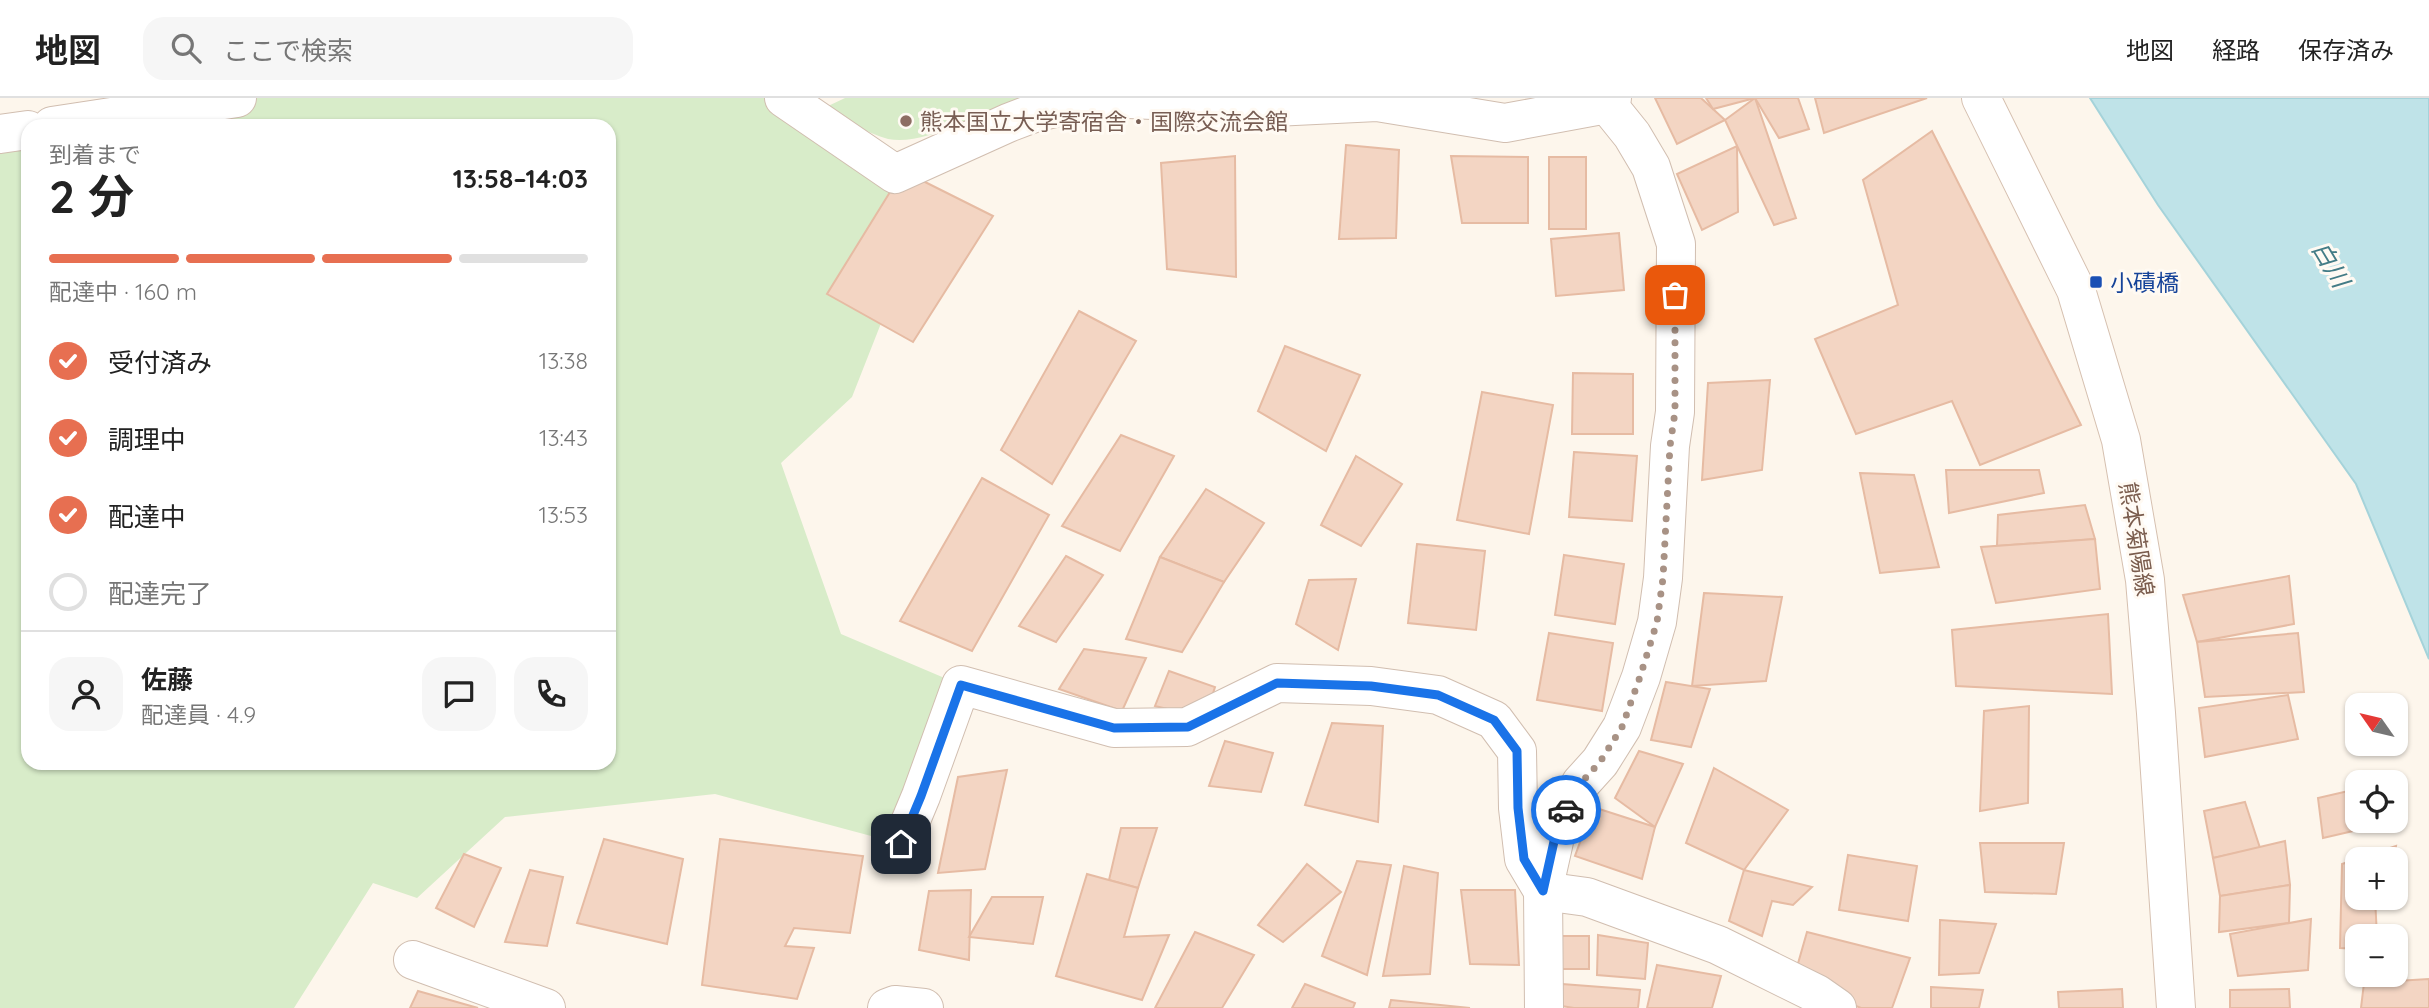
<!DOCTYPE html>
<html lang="ja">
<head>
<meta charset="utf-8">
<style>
  :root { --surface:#fff; --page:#f6f6f6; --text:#222; --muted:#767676; --line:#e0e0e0; --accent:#e76f51 }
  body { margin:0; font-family:Quicksand,"Noto Sans JP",sans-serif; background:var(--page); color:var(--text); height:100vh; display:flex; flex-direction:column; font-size:26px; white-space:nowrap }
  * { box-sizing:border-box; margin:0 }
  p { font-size:23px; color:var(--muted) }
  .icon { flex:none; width:38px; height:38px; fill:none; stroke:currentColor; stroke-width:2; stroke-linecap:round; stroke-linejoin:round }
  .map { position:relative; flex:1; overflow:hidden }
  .drawer { position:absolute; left:21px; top:21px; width:595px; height:651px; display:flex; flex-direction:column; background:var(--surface); border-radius:21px; box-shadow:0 2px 5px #0004 }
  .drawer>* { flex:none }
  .needle { width:46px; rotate:304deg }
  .controls { position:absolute; left:2345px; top:595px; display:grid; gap:14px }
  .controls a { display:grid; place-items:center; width:63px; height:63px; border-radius:14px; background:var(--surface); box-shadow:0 2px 5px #0004; font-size:35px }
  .pin { position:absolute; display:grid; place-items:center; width:60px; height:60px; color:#fff; margin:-30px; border-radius:14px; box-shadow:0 4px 10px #0006 }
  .courier { position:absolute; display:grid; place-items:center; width:70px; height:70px; margin:-35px; border:5px solid #1a73e8; border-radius:50%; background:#fff; color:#222; box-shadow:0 2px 9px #0007 }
  .headline em { font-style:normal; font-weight:700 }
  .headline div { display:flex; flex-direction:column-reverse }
  .headline { display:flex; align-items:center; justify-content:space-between; height:119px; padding:0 28px }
  h1 { font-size:46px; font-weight:700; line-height:52px }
  .bar { display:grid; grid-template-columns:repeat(4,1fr); gap:10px 7px; align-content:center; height:84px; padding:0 28px }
  .bar i { height:9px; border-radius:5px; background:var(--line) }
  .bar .on { background:var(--accent) }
  .bar p { grid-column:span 4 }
  .line { display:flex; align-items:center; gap:18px; padding:0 28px; border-top:2px solid var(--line) }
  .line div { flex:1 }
  .round { display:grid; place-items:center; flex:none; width:74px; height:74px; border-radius:21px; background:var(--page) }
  ol { padding:0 28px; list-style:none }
  li { display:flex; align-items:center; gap:21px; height:77px }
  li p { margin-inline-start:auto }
  li .icon { padding:7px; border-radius:50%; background:var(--accent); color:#fff; stroke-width:4 }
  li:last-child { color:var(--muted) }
  li i { width:38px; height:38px; border:4px solid var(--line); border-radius:50% }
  header { display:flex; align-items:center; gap:42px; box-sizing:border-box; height:98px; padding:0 35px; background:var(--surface); border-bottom:2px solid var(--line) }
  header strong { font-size:33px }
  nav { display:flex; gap:38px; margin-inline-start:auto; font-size:24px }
  .search { width:490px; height:63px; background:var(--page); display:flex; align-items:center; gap:18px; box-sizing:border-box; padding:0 24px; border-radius:21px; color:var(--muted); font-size:26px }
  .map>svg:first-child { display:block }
  .green { fill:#d8ecc9 }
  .water { fill:#bfe3e8; stroke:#a5d3da; stroke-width:2 }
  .building { fill:#f3d5c3; stroke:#e6bba3; stroke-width:2 }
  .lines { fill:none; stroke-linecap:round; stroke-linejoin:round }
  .street-casing { stroke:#d1beb0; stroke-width:40 }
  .secondary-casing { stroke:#d6c0b0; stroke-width:40 }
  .street { stroke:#fff; stroke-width:38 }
  .secondary { stroke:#fff; stroke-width:38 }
  .done { stroke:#a89285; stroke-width:7; stroke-dasharray:0 12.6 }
  .route { stroke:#1a73e8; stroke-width:9 }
  .education-dot { fill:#8d6e63; stroke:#fffaf3; stroke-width:2.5 }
  .transit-dot { fill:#1a4fb4; stroke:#fffaf3; stroke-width:2.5 }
  .labels { text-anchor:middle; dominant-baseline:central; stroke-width:6; stroke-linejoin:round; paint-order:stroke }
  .education-label { font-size:23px; fill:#785e54; stroke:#fffaf3; text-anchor:start }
  .transit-label { font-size:23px; fill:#164399; stroke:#fffaf3; text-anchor:start }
  .street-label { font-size:23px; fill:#7a5c4d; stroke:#fffaf3 }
  .water-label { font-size:24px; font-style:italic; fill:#437c86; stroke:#fffaf3 }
</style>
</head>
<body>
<header>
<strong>地図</strong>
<div class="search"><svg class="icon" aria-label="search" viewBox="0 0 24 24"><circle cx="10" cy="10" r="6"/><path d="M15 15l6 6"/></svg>ここで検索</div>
<nav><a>地図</a><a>経路</a><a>保存済み</a></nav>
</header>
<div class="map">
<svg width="2429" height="910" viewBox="0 0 2429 910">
  <rect width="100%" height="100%" fill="#fdf6ec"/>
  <g class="green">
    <polygon points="237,0 784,0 895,76 889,205 852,299 781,365 841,536 961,587 901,746 715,696 505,719 417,800 373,785 294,910 0,910 0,36 28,32 28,665 609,665 609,28 53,28"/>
    <path d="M 845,0 L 1021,0 C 984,12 926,49 888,41 C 865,35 845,20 826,9 Z"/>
  </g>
  <polygon class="water" points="2090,0 2429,0 2429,561 2356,386 2158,107"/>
  <g class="building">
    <polygon points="1655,0 1701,0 1725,22 1677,46"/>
    <polygon points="1706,0 1755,0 1713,11"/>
    <polygon points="1755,0 1798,0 1809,31 1779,40"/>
    <polygon points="1755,0 1796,120 1774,127 1725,22"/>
    <polygon points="1815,0 1927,0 1824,35"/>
    <polygon points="1932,33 2081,327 1980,367 1952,303 1856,336 1815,241 1898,207 1863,82"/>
    <polygon points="1346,47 1399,52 1396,140 1339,141"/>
    <polygon points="1737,48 1738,114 1702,132 1677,76"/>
    <polygon points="1235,58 1236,179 1167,171 1161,65"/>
    <polygon points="1451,58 1528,59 1528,125 1462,125"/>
    <rect x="1549" y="59" width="37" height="72"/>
    <polygon points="903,73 993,118 913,244 827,196"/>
    <polygon points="1619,135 1624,192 1556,198 1551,141"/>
    <polygon points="1079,213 1136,243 1052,386 1001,352"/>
    <polygon points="1285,248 1360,277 1326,353 1258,313"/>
    <polygon points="1573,275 1633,276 1633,336 1572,336"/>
    <polygon points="1770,282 1762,372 1702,382 1708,285"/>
    <polygon points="1482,294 1553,307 1529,436 1457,422"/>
    <polygon points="1121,337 1174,358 1120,453 1062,428"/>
    <polygon points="1574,354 1637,358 1632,423 1569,419"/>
    <polygon points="1356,358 1402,386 1361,448 1321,427"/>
    <polygon points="1946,372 2039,372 2044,395 1949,415"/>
    <polygon points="1860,375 1914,377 1939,469 1880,475"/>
    <polygon points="982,380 1049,417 972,553 900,523"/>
    <polygon points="1206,391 1264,425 1224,484 1160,459"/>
    <polygon points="2085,407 2095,441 1997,448 1998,417"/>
    <polygon points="2095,441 2100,491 1996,505 1981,449"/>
    <polygon points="1417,446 1485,453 1476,532 1408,525"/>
    <polygon points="1564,457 1624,466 1615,526 1555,517"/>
    <polygon points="1066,458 1103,477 1056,544 1019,528"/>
    <polygon points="1160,459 1224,484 1182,554 1126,541"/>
    <polygon points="2289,478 2294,526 2197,544 2183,497"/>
    <polygon points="1356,481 1338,552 1296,526 1309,482"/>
    <polygon points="1704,495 1782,499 1766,583 1692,588"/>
    <polygon points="2108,516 2112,596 1956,588 1952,532"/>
    <polygon points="1549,535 1613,545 1602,613 1537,602"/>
    <polygon points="2298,535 2304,594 2205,599 2197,544"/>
    <polygon points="1084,551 1146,560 1122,613 1059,591"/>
    <polygon points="1169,573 1215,589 1205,620 1155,608"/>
    <polygon points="1666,584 1710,591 1691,649 1651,642"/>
    <polygon points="2288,597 2298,641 2205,659 2199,610"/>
    <polygon points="2029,608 2028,705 1980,713 1984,613"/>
    <polygon points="1332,625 1383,628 1378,724 1305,707"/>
    <polygon points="1225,643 1273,655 1261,694 1209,688"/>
    <polygon points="1639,653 1683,666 1655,729 1615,700"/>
    <polygon points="1714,670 1788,712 1744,772 1686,745"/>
    <polygon points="1007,672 985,771 938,775 958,679"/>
    <polygon points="2357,691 2357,723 2392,724 2323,740 2318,700"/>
    <polygon points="2245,704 2260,750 2213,760 2204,713"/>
    <polygon points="1593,709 1655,729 1642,781 1575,758"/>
    <polygon points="1121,730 1157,730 1138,790 1109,782"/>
    <polygon points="604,741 683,761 667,846 577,825"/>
    <polygon points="720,741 863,758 850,835 794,830 785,848 814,850 797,901 702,887"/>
    <polygon points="2285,743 2290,787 2220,798 2213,760"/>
    <polygon points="1980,745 2064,745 2056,796 1985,794"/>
    <polygon points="2396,748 2394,761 2357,761"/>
    <polygon points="464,756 501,770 474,829 436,810"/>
    <polygon points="1848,757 1917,768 1908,823 1839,812"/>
    <polygon points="2357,761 2357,800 2375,800 2377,838 2357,838 2357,851 2340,850 2342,766"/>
    <polygon points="1357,763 1391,767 1367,877 1322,858"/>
    <polygon points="1307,766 1341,794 1283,844 1258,827"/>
    <polygon points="1404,768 1438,775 1430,876 1383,878"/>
    <polygon points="530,772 563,779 547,848 505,844"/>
    <polygon points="1744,772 1812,789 1793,807 1772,803 1762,838 1729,823"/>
    <polygon points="1087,776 1138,790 1124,839 1169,837 1142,902 1056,878"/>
    <polygon points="2290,787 2289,825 2219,834 2220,798"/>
    <polygon points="971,792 969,862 919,852 929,793"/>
    <polygon points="1461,792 1515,792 1519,867 1470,866"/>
    <polygon points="992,799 1043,799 1033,846 969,839"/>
    <polygon points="2311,821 2308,872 2238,878 2230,836"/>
    <polygon points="1940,822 1996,826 1979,875 1939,877"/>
    <polygon points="1195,834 1254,857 1222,910 1155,910"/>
    <polygon points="1807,834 1910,860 1892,910 1861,910 1793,883"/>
    <polygon points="1598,837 1648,845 1645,881 1597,877"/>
    <polygon points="1560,838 1589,838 1589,871 1558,871"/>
    <polygon points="1657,867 1721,878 1712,910 1647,910"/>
    <polygon points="2429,881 2429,910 2361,910 2364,885"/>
    <polygon points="1305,886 1355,905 1353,910 1292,910"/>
    <polygon points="1562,886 1640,892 1638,910 1574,910 1555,907"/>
    <polygon points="1931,889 1983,892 1979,910 1931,910"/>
    <polygon points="2122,891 2123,910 2059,910 2058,894"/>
    <polygon points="2289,891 2290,910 2230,910 2230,892"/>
    <polygon points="418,893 478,910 410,910"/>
    <polygon points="1391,902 1470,910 1389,910"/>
  </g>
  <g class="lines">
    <g class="street-casing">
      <g id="street">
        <polyline points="784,0 895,76 1008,25 1034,15 1096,0"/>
        <polyline points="1105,0 1153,2 1213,12 1377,4 1505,25 1607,6 1612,0"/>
        <polyline points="52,28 237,0"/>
        <polyline points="0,36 28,32"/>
        <polyline points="901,746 921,698 961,587 1114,630 1187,629 1277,585 1371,588 1438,597 1494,622 1517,653 1518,710 1524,761 1543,793 1587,799 1718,847 1817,896 1837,910"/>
        <polyline points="413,862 546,910"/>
        <polyline points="887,910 895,907 924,910"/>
        <polyline points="1544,910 1543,793 1555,739 1566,711 1581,685 1600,664 1622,629 1641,579 1657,524 1663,480 1670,348 1675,314 1676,146 1651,69 1632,37 1607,6"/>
      </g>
    </g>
    <g class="secondary-casing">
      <polyline id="secondary" points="1981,0 2076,192 2121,342 2145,482 2156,615 2176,910"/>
    </g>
    <use href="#street" class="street"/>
    <use href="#secondary" class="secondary"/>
  </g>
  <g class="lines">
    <polyline class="done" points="1566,712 1581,685 1600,664 1622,629 1640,579 1657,524 1663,480 1670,348 1675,314 1675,197"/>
    <polyline class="route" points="901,746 921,698 961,587 1114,630 1188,629 1277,585 1371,588 1438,597 1494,622 1517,653 1518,710 1524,761 1543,793 1555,739 1566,712"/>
  </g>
  <circle class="education-dot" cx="906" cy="23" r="7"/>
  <rect class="transit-dot" x="2089" y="177" width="14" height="14" rx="3.5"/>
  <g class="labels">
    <g class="education-label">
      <text x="920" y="23">熊本国立大学寄宿舎・国際交流会館</text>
    </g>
    <g class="transit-label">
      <text x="2110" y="184">小磧橋</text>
    </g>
    <g class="street-label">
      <text transform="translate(2137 441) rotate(81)">熊本菊陽線</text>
    </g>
    <g class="water-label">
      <text transform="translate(2331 166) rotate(59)">白川</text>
    </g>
  </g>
</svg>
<div class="controls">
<a><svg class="needle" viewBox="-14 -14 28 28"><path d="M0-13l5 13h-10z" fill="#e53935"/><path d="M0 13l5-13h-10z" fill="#767676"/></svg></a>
<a><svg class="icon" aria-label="locate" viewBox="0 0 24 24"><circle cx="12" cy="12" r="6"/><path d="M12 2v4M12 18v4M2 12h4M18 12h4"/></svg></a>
<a>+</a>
<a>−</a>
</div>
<div class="pin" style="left:1675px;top:197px;background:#ea580c"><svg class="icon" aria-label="bag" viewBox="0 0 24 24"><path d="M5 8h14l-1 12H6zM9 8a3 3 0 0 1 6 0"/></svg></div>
<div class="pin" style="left:901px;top:746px;background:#1f2937"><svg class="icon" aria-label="home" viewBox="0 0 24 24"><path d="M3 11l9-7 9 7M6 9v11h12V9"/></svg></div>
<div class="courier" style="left:1566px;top:712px"><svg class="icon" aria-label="car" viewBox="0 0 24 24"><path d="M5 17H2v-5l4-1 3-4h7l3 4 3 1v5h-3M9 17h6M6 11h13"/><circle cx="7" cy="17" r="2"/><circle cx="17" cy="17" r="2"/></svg></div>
<section class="drawer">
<div class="headline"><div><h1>2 分</h1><p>到着まで</p></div><em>13:58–14:03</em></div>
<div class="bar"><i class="on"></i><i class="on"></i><i class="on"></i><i></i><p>配達中 · 160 m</p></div>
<ol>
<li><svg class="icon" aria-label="check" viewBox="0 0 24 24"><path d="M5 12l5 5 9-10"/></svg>受付済み<p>13:38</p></li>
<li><svg class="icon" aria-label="check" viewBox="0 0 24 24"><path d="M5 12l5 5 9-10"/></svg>調理中<p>13:43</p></li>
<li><svg class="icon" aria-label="check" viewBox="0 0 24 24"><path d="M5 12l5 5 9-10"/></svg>配達中<p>13:53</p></li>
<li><i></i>配達完了</li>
</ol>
<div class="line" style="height:126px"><a class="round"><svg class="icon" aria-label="person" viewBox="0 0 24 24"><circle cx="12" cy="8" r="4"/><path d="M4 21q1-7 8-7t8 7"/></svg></a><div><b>佐藤</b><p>配達員 · 4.9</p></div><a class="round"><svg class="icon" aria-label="chat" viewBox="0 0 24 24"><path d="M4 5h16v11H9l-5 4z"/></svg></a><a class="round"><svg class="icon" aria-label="phone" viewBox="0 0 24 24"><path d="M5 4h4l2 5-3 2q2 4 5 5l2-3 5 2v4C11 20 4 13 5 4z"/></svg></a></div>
</section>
</div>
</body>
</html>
